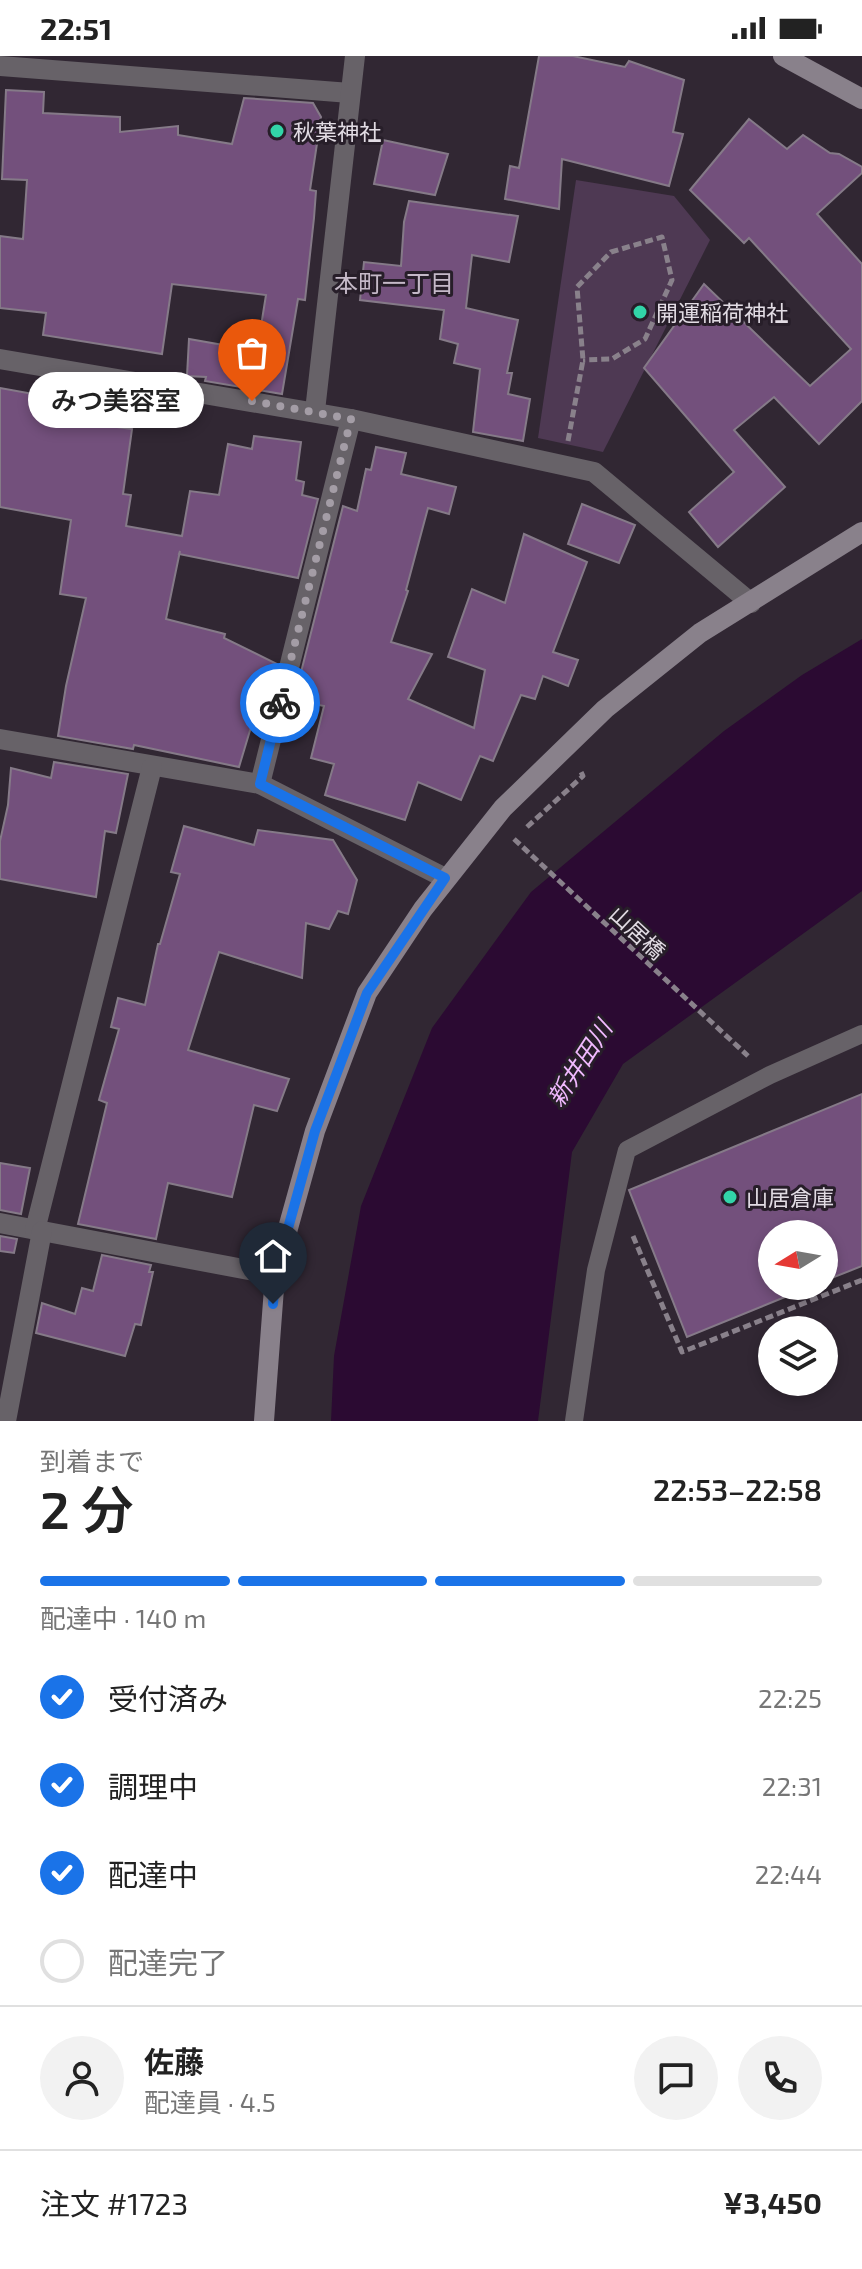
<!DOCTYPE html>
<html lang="ja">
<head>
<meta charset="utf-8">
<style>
  :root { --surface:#fff; --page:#f2f2f2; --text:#222; --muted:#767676; --line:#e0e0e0; --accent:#1a73e8 }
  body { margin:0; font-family:"Exo 2","Noto Sans JP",sans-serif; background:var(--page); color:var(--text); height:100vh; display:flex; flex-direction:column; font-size:30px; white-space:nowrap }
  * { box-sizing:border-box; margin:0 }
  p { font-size:26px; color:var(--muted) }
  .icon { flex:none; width:44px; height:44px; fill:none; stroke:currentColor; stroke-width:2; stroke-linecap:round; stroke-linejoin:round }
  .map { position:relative; height:1365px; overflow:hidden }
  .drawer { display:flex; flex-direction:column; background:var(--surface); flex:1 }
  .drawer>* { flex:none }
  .needle { width:52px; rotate:259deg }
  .controls { position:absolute; left:758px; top:1164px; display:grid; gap:16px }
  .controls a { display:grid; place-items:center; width:80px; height:80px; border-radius:50%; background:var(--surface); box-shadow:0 4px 12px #0003; font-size:40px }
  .pin { position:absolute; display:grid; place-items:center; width:68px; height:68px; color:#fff; margin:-82px -34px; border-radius:50% 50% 50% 0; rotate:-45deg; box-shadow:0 0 8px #0007 }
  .pin .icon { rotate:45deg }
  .courier { position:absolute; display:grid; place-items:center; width:80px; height:80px; margin:-40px; border:6px solid #1a73e8; border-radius:50%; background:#fff; color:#222; box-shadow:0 2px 10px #0007 }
  .bubble { position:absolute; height:56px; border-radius:28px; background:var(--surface); box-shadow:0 4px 12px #0003; font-size:26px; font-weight:600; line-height:56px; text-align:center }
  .head em { font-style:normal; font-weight:600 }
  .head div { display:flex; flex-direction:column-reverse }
  .head { display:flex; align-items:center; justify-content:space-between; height:136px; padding:0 40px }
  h1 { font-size:52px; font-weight:600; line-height:60px }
  .bar { display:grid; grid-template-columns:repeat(4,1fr); gap:12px 8px; align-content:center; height:96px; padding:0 40px }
  .bar i { height:10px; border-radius:6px; background:var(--line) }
  .bar .selected { background:var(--accent) }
  .bar p { grid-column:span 4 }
  .line { display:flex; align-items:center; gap:20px; padding:0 40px; border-top:2px solid var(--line) }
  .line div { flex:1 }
  .round { display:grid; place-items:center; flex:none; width:84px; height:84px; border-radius:42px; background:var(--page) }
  ol { padding:0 40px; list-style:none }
  li { display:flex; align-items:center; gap:24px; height:88px }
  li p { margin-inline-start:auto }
  li .icon { padding:8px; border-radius:50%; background:var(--accent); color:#fff; stroke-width:4 }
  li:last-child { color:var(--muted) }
  li i { width:44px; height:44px; border:4px solid var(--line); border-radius:50% }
  .status { display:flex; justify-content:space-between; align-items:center; height:56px; padding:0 40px; background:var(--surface); direction:ltr }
  .status svg { height:22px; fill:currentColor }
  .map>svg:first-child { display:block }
  .green { fill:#4e3953 }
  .water { fill:#2b0a32 }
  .building { fill:#73507c; stroke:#857a88; stroke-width:2 }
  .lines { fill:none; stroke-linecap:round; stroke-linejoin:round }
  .path { stroke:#89818b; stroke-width:5; stroke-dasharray:8 4; stroke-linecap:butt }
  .lane { stroke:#676268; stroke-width:18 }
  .street { stroke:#676268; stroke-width:20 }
  .secondary { stroke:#89818b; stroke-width:20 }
  .done { stroke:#a49da6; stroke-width:8; stroke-dasharray:0 14.4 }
  .route { stroke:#1a73e8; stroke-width:10 }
  .poi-dot { fill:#32d4a8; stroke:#271e29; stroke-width:3 }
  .labels { text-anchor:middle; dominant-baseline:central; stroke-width:6; stroke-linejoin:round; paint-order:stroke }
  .poi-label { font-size:22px; fill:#e2dce4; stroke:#271e29; text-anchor:start }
  .street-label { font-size:22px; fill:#e2dce4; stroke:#271e29 }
  .neighbourhood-label { font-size:24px; fill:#c5b9c8; stroke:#271e29 }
  .water-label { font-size:24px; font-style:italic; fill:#f0b9fe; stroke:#271e29 }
</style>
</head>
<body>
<div class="status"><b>22:51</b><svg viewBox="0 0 49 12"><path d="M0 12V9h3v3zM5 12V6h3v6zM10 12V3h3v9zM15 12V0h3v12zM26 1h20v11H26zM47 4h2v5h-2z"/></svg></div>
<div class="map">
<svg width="862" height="1365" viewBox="0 0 862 1365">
  <rect width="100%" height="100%" fill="#312733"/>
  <polygon class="green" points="576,124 674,140 710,184 603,396 538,382"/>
  <polygon class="water" points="862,583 862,835 623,1008 572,1096 538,1365 331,1365 334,1300 361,1150 432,972 531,836 724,675 802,619"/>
  <g class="building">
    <polygon points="539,0 573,0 625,11 629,5 684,24 673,76 683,78 669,130 562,103 559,153 505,143 510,110 519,112"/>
    <polygon points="6,34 44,36 43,57 120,61 120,76 178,70 178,79 232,88 244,42 313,47 321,61 310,134 316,135 314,162 305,244 298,243 282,338 205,325 206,321 187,320 189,283 257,295 266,239 172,228 162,298 43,279 46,257 0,252 0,180 23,183 27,124 2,123"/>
    <polygon points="749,63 787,93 803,79 830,97 839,98 862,111 862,117 817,158 862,208 862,345 819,388 774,341 734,374 785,431 718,491 689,456 734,416 644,312 704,228 810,330 851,293 749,182 744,187 690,134"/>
    <polygon points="383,84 448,98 435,139 374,128"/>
    <polygon points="409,145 518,160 509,206 472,199 466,252 518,264 507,317 512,317 508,338 530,343 523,385 473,376 480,313 454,307 458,288 440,283 444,254 360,244 364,206 401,210 404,166"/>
    <polygon points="0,332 61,343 56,363 132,373 123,438 131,439 126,470 182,480 190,435 219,439 228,388 252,393 254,380 301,386 296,424 304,426 302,439 318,443 298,522 179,498 180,495 166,563 225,578 224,582 277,608 269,640 261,638 239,711 134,689 133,693 58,680 66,630 86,542 60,538 71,464 0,451"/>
    <polygon points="376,391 406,397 401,418 456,431 449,458 428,452 406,534 408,535 391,586 432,598 408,643 474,672 485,614 448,601 472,533 505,547 524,478 587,506 553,596 578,604 568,630 543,620 535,643 521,639 493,705 480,700 461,744 418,726 405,764 325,739 334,708 311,702 324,650 294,644 343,450 357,455 366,413 371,414"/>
    <polygon points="582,448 635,469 619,507 568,488"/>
    <polygon points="54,706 128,718 116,777 105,775 96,841 0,823 0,785 8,749 11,712 51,722"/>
    <polygon points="184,770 254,789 258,774 333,784 357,824 348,858 338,855 329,873 306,867 302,922 219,896 188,994 289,1023 277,1055 254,1049 232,1141 168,1127 156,1183 78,1168 107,1047 99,1044 119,973 111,971 118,942 145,949 158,888 160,888 180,818 171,816"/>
    <polygon points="862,1038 862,1210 824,1225 824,1178 772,1178 772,1230 812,1230 687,1281 629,1134"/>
    <polygon points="0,1107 30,1112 21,1158 0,1154"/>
    <polygon points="0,1180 17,1183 14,1197 0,1195"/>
    <polygon points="102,1199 151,1209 149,1216 153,1216 141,1269 135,1268 125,1300 36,1277 42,1247 75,1258 82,1232 93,1235"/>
  </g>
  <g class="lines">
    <g class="path">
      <polyline points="568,385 583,304 577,231 611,196 662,181 672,224 645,283 612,303 583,304"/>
      <polyline points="527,771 583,720 580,714"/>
      <polyline points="514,783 748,1000"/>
      <polyline points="633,1180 682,1296 862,1224"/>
    </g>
    <polyline class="lane" points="574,1365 596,1214 627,1094 770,1019 862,978"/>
    <g class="street">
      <polyline points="0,10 350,37"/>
      <polyline points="0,303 351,363 260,728"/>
      <polyline points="315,355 355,0"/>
      <polyline points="351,363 594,416 751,547"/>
      <polyline points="0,683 260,728 445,822"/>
      <polyline points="0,1167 275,1219"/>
      <polyline points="35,1174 152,711"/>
      <polyline points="6,1365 42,1175"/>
    </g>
    <g class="secondary">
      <polyline points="783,0 862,43"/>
      <polyline points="264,1365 275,1219 315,1075 367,937 423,853 503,752 605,653 700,577 862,476"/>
    </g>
  </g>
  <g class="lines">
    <polyline class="done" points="252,345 351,363 280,647"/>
    <polyline class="route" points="273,1248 275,1219 315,1075 367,937 445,822 260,728 280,647"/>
  </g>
  <g class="poi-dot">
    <circle cx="277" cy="75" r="8"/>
    <circle cx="640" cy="256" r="8"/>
    <circle cx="730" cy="1141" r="8"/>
  </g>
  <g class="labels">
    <g class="poi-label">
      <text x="293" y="75">秋葉神社</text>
      <text x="656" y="256">開運稲荷神社</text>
      <text x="746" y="1141">山居倉庫</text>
    </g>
    <g class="street-label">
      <text transform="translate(638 876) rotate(43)">山居橋</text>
    </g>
    <g class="neighbourhood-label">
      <text x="394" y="226">本町一丁目</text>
    </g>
    <g class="water-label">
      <text transform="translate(579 1007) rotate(-57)">新井田川</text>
    </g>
  </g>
</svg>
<div class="controls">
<a><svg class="needle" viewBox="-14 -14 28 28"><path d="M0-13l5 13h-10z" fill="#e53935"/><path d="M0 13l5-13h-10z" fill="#767676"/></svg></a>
<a><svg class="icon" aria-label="layers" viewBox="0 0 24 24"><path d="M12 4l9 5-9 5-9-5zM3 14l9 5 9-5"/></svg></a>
</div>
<div class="pin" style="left:252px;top:345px;background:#ea580c"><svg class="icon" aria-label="bag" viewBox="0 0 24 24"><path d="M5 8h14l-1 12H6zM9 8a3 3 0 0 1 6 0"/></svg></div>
<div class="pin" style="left:273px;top:1248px;background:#1f2937"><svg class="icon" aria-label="home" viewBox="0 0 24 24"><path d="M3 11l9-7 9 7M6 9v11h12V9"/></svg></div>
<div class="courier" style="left:280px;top:647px"><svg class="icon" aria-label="bike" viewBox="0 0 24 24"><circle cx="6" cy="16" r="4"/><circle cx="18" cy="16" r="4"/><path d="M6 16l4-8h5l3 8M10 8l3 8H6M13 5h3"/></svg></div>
<div class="bubble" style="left:28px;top:316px;width:176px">みつ美容室</div>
</div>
<section class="drawer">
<div class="head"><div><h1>2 分</h1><p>到着まで</p></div><em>22:53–22:58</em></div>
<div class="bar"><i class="selected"></i><i class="selected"></i><i class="selected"></i><i></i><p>配達中 · 140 m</p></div>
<ol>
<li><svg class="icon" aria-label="check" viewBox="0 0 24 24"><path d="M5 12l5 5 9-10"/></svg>受付済み<p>22:25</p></li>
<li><svg class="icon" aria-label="check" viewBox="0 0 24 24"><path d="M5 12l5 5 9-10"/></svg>調理中<p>22:31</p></li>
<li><svg class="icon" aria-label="check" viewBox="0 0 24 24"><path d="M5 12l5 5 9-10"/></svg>配達中<p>22:44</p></li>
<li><i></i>配達完了</li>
</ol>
<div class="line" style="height:144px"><a class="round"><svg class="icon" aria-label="person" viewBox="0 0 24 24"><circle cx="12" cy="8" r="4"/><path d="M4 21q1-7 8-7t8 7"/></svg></a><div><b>佐藤</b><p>配達員 · 4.5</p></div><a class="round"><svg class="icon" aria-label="chat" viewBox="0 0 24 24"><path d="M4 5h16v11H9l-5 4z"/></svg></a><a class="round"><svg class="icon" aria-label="phone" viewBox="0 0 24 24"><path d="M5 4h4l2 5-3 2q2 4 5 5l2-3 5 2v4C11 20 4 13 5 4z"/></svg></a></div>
<div class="line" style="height:104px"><div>注文 #1723</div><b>¥3,450</b></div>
</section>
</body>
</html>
